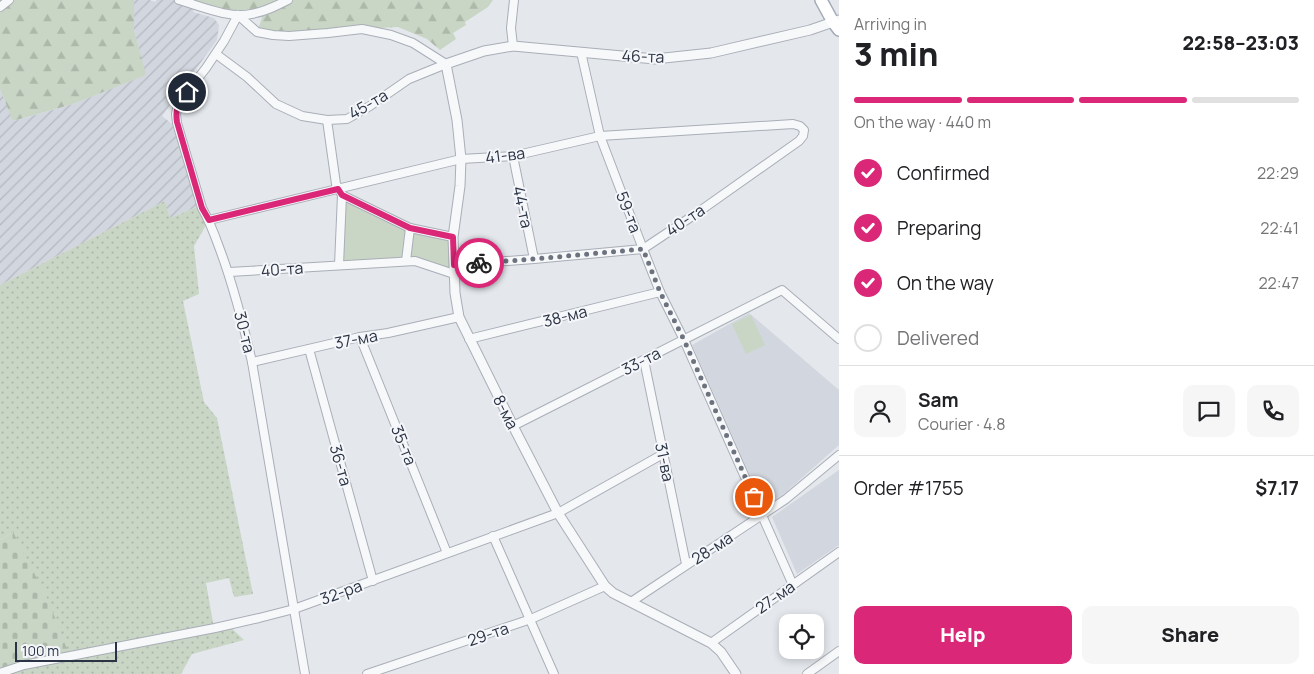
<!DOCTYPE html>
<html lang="en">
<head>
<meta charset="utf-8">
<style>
  :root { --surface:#fff; --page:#f6f6f6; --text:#202124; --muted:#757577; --line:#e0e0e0; --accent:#db2777 }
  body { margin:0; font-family:Manrope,sans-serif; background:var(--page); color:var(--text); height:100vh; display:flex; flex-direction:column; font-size:19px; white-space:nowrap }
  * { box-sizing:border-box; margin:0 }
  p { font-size:16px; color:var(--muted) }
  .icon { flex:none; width:28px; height:28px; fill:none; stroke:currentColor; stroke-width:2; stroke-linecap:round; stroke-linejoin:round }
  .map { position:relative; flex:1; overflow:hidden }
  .panel { display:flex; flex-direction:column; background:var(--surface); width:475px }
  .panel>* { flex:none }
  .buttons { position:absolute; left:779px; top:614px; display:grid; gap:10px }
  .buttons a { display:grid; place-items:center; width:45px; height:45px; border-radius:10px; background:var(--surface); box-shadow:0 2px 8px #0003; font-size:25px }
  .scale { position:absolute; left:15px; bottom:12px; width:102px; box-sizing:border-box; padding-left:5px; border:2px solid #2b3445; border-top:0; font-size:14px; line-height:18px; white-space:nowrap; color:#2b3445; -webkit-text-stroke:4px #f4f6f9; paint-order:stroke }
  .pin { position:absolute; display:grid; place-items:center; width:42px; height:42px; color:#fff; margin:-21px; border:2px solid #fff; border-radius:50%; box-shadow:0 1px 5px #0007 }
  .courier { position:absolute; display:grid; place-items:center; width:50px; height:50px; margin:-25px; border:4px solid #db2777; border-radius:50%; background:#fff; color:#222; box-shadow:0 1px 6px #0007 }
  .summary em { font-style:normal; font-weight:800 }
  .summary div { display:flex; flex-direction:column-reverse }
  .summary { display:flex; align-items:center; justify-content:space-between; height:85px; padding:0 15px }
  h1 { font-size:32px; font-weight:800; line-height:38px }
  .bar { display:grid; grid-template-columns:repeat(4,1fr); gap:8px 5px; align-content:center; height:60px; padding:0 15px }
  .bar i { height:6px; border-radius:4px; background:var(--line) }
  .bar .on { background:var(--accent) }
  .bar p { grid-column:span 4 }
  .line { display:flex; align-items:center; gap:12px; padding:0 15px; border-top:1px solid var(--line) }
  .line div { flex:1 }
  .round { display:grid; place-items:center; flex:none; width:52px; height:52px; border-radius:10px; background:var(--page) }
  ol { padding:0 15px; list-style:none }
  li { display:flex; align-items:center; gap:15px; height:55px }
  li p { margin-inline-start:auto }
  li .icon { padding:5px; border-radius:50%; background:var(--accent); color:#fff; stroke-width:4 }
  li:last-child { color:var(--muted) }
  li i { width:28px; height:28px; border:2px solid var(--line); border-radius:50% }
  .cta { display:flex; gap:10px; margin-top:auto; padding:10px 15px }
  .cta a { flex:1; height:58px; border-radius:10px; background:var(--accent); color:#fff; font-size:20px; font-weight:800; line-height:58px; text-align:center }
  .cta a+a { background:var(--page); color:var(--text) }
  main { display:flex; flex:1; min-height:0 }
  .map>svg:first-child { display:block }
  .built { fill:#d2d6de }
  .industrial { fill:url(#industrial-furrows) }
  .grass { fill:url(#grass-dots) }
  .forest { fill:url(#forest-firs) }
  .cemetery { fill:url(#cemetery-stones) }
  .green { fill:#c9d6c5 }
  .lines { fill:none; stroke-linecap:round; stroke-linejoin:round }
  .minor-casing { stroke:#a9aeb7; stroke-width:10 }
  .tertiary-casing { stroke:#a9aeb7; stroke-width:11 }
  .primary-casing { stroke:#a3abb8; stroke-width:14 }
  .minor { stroke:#f7f8fa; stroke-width:8 }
  .tertiary { stroke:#f7f8fa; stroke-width:9 }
  .primary { stroke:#fff; stroke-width:11 }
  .done { stroke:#6c737f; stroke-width:5; stroke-dasharray:0 9 }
  .route { stroke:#db2777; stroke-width:6 }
  .labels { text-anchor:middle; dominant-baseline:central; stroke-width:4; stroke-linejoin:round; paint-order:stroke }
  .street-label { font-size:16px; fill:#2b3445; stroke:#f4f6f9 }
</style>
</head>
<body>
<main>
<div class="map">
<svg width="839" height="674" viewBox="0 0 839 674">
  <defs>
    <pattern id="industrial-furrows" width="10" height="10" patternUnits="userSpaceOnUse" patternTransform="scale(1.25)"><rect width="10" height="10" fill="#d2d6de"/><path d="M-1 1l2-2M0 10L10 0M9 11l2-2" fill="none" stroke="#b4b8c0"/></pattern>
    <pattern id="grass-dots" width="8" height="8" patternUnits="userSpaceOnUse" patternTransform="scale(1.25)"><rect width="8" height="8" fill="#c9d6c5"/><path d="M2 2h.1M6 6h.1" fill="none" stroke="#adb8ab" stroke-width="1.8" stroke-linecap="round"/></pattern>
    <pattern id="forest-firs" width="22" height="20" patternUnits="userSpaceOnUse" patternTransform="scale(1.25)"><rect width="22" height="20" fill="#c9d6c5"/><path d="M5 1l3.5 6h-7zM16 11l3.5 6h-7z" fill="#adb8ab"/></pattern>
    <pattern id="cemetery-stones" width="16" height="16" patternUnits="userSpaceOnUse" patternTransform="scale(1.25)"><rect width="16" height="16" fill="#c9d6c5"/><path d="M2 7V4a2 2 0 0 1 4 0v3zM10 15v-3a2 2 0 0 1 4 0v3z" fill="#adb8ab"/></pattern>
  </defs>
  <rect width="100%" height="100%" fill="#e4e7ec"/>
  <g class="built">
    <polygon points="749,313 839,390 839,445 785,493 764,507 692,345"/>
    <polygon points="839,470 839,545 797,574 772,517"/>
  </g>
  <polygon class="industrial" points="134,0 149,0 156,2 156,0 196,0 193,12 214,18 219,25 217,40 162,116 172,124 197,207 170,218 165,201 0,285 0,89 14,121 73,104 145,75 134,30"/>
  <polygon class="grass" points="165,201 170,218 197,207 209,220 194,246 199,294 183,301 204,402 217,418 253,594 234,597 229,578 206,583 214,628 228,625 244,640 192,654 181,674 0,674 13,532 0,540 0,285"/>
  <g class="forest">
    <polygon points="0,0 134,0 134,30 146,75 73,104 13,121 0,89"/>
    <polygon points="196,0 493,0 488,7 465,22 466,25 453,33 456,39 440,50 427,39 398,27 362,29 328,33 257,32 264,12 251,15 195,5"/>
  </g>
  <polygon class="cemetery" points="13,532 48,600 70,657 0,673 0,540"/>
  <g class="green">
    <polygon points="342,195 410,228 453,237 454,274 427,264 339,265"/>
    <polygon points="751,315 765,345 746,354 732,324"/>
  </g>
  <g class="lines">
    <g class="minor-casing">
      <g id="minor">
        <path d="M 179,0 C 200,6 230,19 251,14 C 264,12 276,6 288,0"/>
        <polyline points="0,7 9,0"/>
        <path d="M 238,15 L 224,41 L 206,68 L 178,104 L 176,114 L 177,123 L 202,208 C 209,220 214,233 219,247 C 233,284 243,323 252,362 L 305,674"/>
        <polyline points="238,15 257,32 273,35 289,36 328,33 362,29 391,35 413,43 446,64"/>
        <polyline points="513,46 511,28 514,0"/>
        <polyline points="581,52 600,136 643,249 660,292 684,340 793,585"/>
        <polyline points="216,54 247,77 276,104 302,116 327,120 347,119 370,106 409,79 446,64"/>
        <polyline points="327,120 336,184 342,195 410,228 453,237"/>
        <polyline points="513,156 534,259"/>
        <polyline points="209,220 461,159 513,156 600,136 793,124 800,126 804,130 803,136 799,141 697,213 643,249 534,259 454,265"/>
        <polyline points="406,261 410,228"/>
        <polyline points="339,265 342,195"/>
        <polyline points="229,272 415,261 454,274"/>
        <polyline points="360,337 447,553"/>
        <polyline points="469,339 660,292"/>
        <polyline points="309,349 373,581"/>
        <polyline points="644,360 686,564"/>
        <polyline points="252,362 360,337 388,333 459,317"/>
        <polyline points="513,426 782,290 839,339"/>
        <polyline points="493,536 554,674"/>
        <polyline points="631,602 786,499 839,455"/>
        <polyline points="711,643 839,552"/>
        <polyline points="0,673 24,665 215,628 259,618 294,609 558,513 663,454"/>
        <polyline points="367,674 531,619 605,586"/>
        <polyline points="807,674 839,651"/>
      </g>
    </g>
    <g class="tertiary-casing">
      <polyline id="tertiary" points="736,674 721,652 711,643 613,593 605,586 558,513 513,426 459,317 455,293 453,237 460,186 461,159 457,120 446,64 484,51 513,46 655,59 711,53 810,30 839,20"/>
    </g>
    <g class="primary-casing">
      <polyline id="primary" points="821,0 833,22 839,30"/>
    </g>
    <use href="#minor" class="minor"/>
    <use href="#tertiary" class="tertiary"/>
    <use href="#primary" class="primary"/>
  </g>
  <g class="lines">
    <polyline class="done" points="479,263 534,259 643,249 660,292 684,340 754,497"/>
    <path class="route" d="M 187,92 C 178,103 175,108 177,122 L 202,208 L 209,220 L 338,189 L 342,195 L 410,228 L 453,237 L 454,265 L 479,263"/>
  </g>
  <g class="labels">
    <g class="street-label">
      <text transform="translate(643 56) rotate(2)">46-та</text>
      <text transform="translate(368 104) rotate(-30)">45-та</text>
      <text transform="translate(505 155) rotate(-7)">41-ва</text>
      <text transform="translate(523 207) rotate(78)">44-та</text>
      <text transform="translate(629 212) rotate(69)">59-та</text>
      <text transform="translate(685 220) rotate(-34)">40-та</text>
      <text transform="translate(282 269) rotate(-4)">40-та</text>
      <text transform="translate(565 316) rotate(-14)">38-ма</text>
      <text transform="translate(245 332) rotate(76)">30-та</text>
      <text transform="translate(356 339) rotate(-11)">37-ма</text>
      <text transform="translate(641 361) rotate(-27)">33-та</text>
      <text transform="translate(506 412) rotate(63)">8-ма</text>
      <text transform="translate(404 445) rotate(68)">35-та</text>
      <text transform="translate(665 462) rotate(78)">31-ва</text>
      <text transform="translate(341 465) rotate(74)">36-та</text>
      <text transform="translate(712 548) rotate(-33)">28-ма</text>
      <text transform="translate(341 592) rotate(-20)">32-ра</text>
      <text transform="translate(775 597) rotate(-35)">27-ма</text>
      <text transform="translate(488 634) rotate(-19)">29-та</text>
    </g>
  </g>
</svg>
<div class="buttons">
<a><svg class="icon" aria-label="locate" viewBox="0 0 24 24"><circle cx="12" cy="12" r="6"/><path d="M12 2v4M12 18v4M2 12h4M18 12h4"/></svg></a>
</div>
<div class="scale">100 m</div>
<div class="pin" style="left:754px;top:497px;background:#ea580c"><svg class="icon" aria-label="bag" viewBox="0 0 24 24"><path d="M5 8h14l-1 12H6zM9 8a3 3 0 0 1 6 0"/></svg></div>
<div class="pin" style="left:187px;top:92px;background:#1f2937"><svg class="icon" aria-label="home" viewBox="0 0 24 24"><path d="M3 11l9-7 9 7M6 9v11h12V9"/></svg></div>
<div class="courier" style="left:479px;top:263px"><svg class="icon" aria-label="bike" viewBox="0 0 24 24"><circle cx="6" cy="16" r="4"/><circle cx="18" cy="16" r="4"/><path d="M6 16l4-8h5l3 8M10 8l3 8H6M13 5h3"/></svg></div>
</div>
<section class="panel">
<div class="summary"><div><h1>3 min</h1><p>Arriving in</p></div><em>22:58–23:03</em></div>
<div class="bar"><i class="on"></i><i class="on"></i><i class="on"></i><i></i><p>On the way · 440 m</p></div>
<ol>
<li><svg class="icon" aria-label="check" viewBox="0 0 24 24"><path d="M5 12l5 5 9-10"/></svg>Confirmed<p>22:29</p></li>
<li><svg class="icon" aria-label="check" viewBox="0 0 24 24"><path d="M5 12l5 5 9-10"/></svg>Preparing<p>22:41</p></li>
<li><svg class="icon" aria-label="check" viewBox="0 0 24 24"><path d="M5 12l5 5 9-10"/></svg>On the way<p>22:47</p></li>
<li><i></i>Delivered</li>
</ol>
<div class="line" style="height:90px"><a class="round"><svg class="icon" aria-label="person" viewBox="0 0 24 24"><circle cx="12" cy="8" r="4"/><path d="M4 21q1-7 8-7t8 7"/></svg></a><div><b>Sam</b><p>Courier · 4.8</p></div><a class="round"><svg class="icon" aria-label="chat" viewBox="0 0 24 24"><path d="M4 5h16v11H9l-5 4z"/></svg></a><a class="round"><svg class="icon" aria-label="phone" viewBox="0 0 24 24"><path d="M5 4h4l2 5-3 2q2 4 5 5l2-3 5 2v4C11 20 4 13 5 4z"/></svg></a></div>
<div class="line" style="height:65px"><div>Order #1755</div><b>$7.17</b></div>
<div class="cta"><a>Help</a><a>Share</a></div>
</section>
</main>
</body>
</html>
